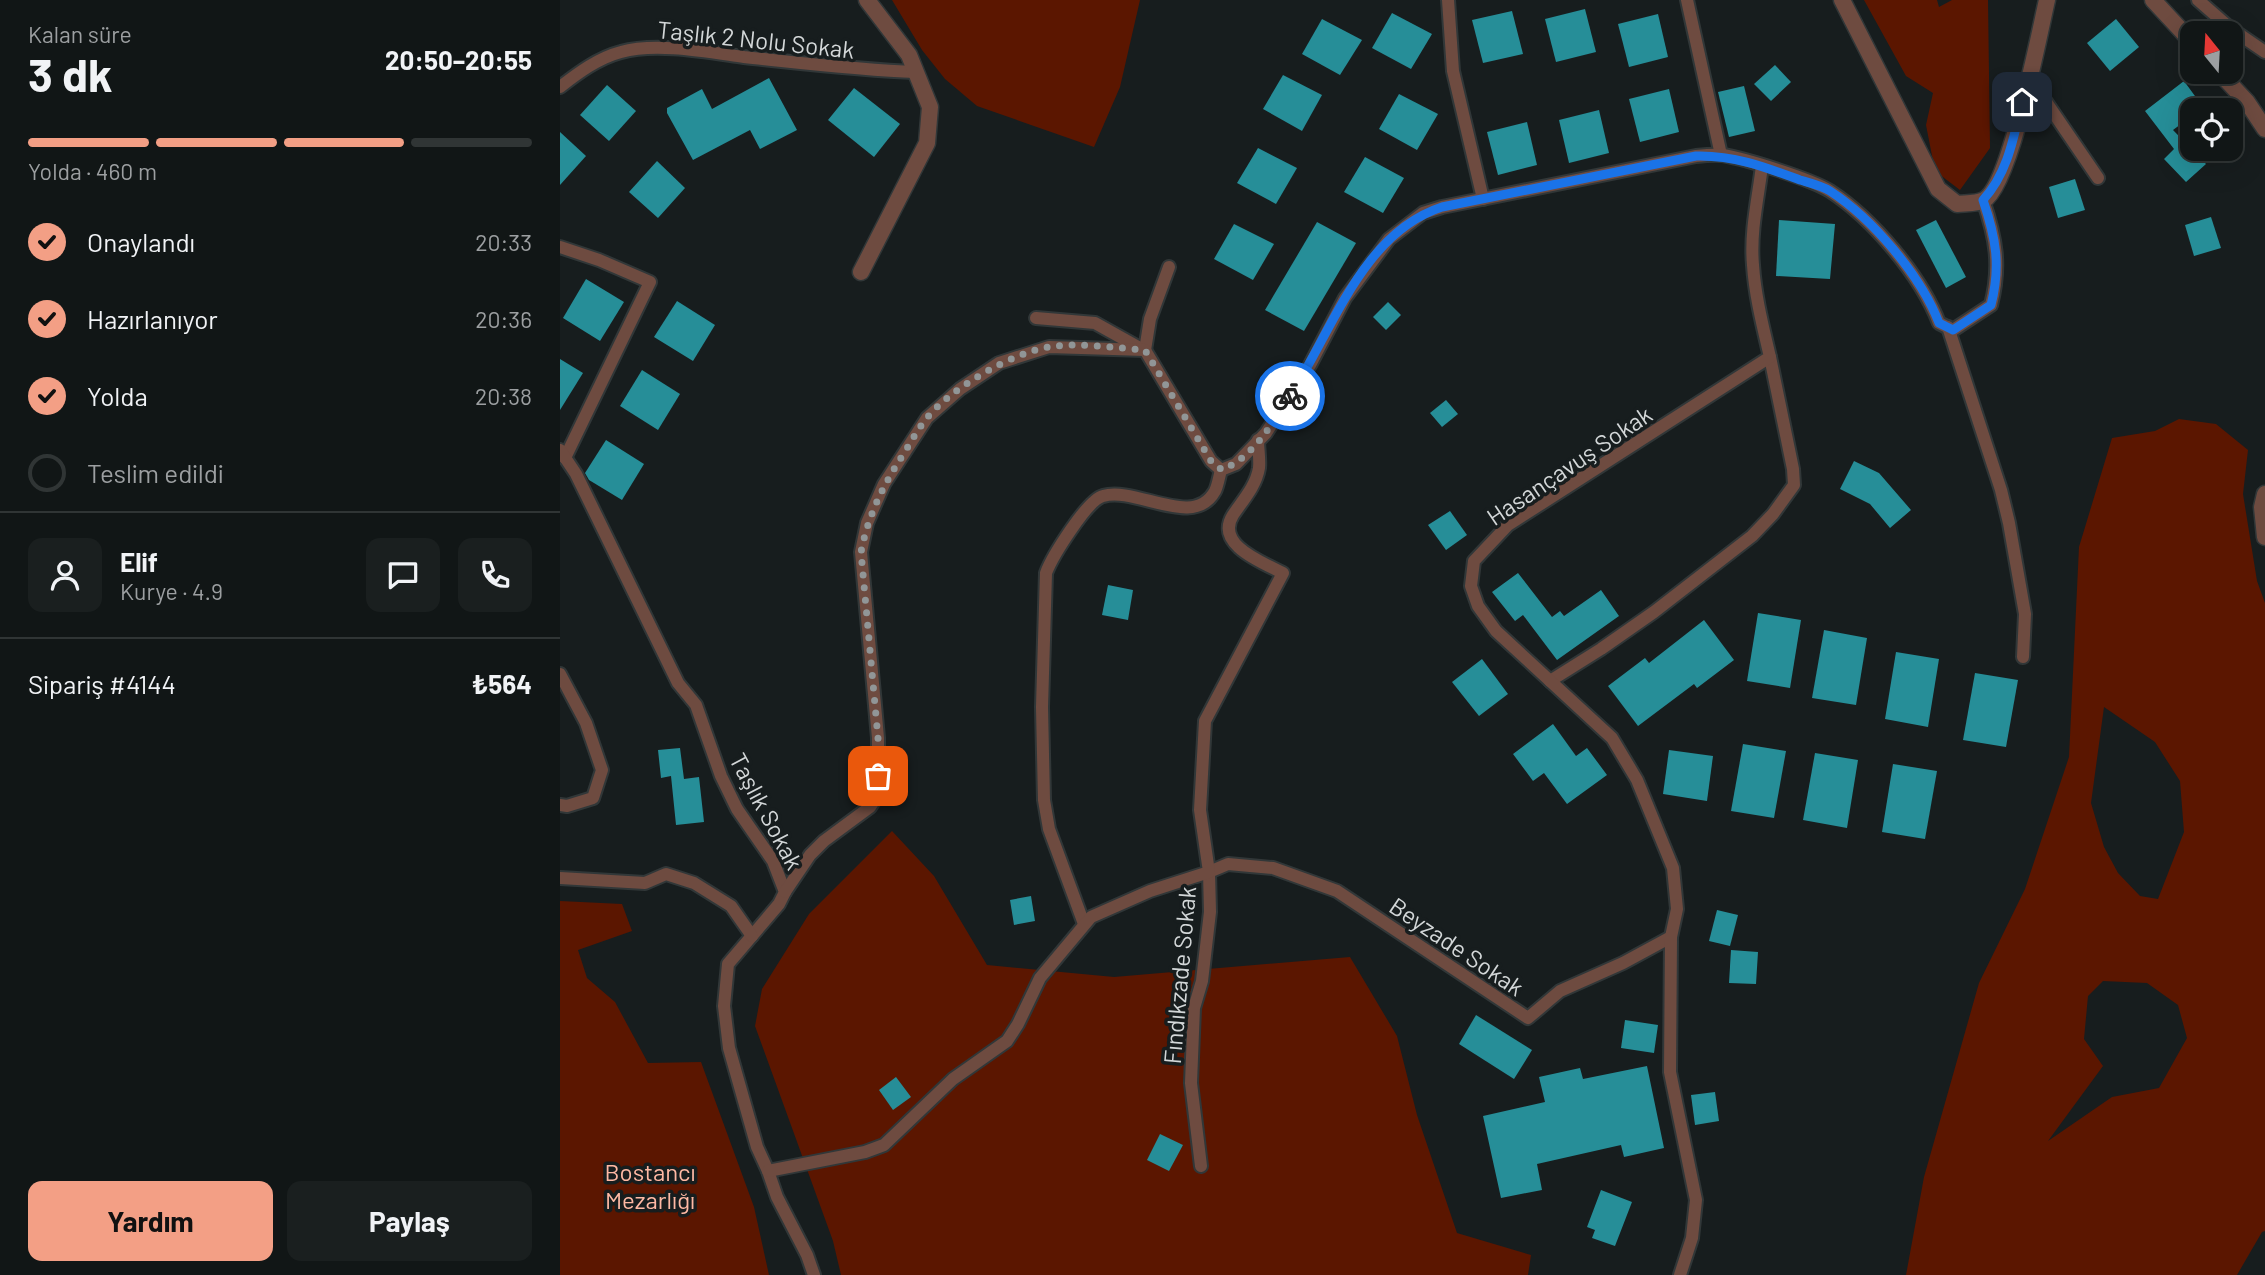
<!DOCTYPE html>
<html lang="tr">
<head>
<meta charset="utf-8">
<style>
  :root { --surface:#111616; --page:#1a1f1f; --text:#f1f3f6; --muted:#9c9fa1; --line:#303535; --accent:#f39f85 }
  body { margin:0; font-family:Barlow,sans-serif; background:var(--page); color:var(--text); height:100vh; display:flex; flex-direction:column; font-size:26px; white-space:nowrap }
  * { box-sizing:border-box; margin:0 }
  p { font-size:23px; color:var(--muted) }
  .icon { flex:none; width:38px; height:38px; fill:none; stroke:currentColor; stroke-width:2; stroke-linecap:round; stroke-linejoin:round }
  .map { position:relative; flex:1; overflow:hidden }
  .side { display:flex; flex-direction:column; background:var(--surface); width:560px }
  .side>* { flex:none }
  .needle { width:46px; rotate:342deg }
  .controls { position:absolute; left:1620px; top:21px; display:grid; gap:14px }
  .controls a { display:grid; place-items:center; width:63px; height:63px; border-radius:14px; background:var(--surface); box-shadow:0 7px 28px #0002,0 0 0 2px var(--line); font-size:35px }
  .pin { position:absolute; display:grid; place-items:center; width:60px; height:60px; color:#fff; margin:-30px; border-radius:14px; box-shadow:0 4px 10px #0006 }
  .courier { position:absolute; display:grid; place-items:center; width:70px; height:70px; margin:-35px; border:5px solid #1a73e8; border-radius:50%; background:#fff; color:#222; box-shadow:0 2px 9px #0007 }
  .overview em { font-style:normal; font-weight:700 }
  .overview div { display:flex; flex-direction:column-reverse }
  .overview { display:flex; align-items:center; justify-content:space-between; height:119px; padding:0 28px }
  h1 { font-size:46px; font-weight:700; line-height:52px }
  .bar { display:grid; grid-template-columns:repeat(4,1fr); gap:10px 7px; align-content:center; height:84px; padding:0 28px }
  .bar i { height:9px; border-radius:5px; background:var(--line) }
  .bar .selected { background:var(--accent) }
  .bar p { grid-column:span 4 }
  .line { display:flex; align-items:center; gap:18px; padding:0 28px; border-top:2px solid var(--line) }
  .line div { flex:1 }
  .round { display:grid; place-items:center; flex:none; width:74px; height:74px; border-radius:14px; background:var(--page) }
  ol { padding:0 28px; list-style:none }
  li { display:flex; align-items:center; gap:21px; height:77px }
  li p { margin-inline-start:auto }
  li .icon { padding:7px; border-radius:50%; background:var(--accent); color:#111; stroke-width:4 }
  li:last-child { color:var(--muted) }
  li i { width:38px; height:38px; border:4px solid var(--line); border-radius:50% }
  .action { display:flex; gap:14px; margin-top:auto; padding:14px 28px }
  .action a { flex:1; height:80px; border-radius:14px; background:var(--accent); color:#111; font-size:28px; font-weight:700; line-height:80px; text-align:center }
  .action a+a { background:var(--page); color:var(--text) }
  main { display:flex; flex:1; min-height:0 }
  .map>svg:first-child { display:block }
  .green { fill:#5b1600; fill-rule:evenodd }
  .building { fill:#268e98 }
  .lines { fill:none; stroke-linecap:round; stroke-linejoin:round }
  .minor-casing { stroke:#313738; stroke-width:16 }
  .tertiary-casing { stroke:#313738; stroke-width:19 }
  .minor { stroke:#6e4b40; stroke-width:12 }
  .tertiary { stroke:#6e4b40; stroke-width:16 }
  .done { stroke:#919697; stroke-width:7; stroke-dasharray:0 12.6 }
  .route { stroke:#1a73e8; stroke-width:9 }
  .labels { text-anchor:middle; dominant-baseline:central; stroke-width:7; stroke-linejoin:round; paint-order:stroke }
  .street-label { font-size:24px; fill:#d3d7d8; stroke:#171d1e }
  .park-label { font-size:24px; fill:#ffb9a4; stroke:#171d1e }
</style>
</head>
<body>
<main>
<section class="side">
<div class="overview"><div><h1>3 dk</h1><p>Kalan süre</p></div><em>20:50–20:55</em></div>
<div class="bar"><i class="selected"></i><i class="selected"></i><i class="selected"></i><i></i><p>Yolda · 460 m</p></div>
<ol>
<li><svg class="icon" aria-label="check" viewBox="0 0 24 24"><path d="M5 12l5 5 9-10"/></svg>Onaylandı<p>20:33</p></li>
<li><svg class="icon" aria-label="check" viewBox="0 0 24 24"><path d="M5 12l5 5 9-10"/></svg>Hazırlanıyor<p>20:36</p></li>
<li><svg class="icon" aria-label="check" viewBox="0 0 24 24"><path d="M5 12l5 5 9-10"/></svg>Yolda<p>20:38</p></li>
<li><i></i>Teslim edildi</li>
</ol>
<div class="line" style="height:126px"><a class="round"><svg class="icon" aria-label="person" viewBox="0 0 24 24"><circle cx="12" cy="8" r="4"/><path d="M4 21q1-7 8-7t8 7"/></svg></a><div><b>Elif</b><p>Kurye · 4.9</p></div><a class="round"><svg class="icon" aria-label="chat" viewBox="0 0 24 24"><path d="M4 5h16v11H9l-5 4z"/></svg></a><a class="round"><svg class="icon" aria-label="phone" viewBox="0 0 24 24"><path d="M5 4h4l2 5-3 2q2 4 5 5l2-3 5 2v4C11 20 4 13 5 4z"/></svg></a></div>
<div class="line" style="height:91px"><div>Sipariş #4144</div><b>₺564</b></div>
<div class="action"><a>Yardım</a><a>Paylaş</a></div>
</section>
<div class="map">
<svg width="1705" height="1275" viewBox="0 0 1705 1275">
  <rect width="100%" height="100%" fill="#171d1e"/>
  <g class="green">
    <polygon points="332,0 580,0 560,87 534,147 417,106 385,79 362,50"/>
    <polygon points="1304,0 1377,0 1379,7 1392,0 1428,0 1430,148 1400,190 1375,171 1366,125 1373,93 1346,76"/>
    <path d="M 1619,419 L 1656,424 L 1688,450 L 1683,494 L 1697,581 L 1705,603 L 1705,1231 L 1702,1232 L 1677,1275 L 1346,1275 L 1364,1177 L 1419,983 L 1465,889 L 1509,757 L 1519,547 L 1552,438 L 1595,431 ZM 1544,707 L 1595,742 L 1620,781 L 1624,832 L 1598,899 L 1580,896 L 1558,873 L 1544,847 L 1531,803 ZM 1543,981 L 1587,983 L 1618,1005 L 1627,1038 L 1599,1088 L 1552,1097 L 1488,1141 L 1543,1066 L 1524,1039 L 1528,996 Z"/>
    <polygon points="332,831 374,876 427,965 554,977 790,957 837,1036 857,1115 897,1233 971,1255 968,1275 281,1275 273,1241 195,1026 202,989 249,914"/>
    <polygon points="0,901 62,904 72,931 18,950 27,978 55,1002 88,1063 141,1062 194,1207 209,1275 0,1275"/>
  </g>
  <g class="building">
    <polygon points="1025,9 1036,52 996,62 985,19"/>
    <polygon points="952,11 963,54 923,63 912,20"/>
    <polygon points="832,13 872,34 851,69 812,48"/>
    <polygon points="1098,14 1108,57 1069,67 1058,24"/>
    <polygon points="762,19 802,40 780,75 742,54"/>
    <polygon points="1556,19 1579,47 1550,71 1527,43"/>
    <polygon points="1215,65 1231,82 1211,101 1194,84"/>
    <polygon points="723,75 762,95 742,131 703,109"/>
    <polygon points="209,78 237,130 200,149 190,130 133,160 107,113 107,108 142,89 152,109"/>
    <polygon points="1624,81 1643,107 1638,110 1633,110 1633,115 1613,130 1646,164 1626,182 1604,159 1614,149 1585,111"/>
    <polygon points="47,85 76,111 49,141 20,115"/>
    <polygon points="1184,86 1195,131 1169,137 1158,92"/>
    <polygon points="294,88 340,124 314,157 268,120"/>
    <polygon points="1109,89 1119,132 1080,142 1069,99"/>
    <polygon points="839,94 878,114 857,150 819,129"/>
    <polygon points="1039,110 1049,153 1009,163 999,120"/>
    <polygon points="967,122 977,165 938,175 927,132"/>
    <polygon points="0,132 26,156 0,185"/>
    <polygon points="698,148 737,168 716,204 677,183"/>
    <polygon points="805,157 844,178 823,213 784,192"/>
    <polygon points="97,161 125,188 98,218 69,192"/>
    <polygon points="1515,179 1525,210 1498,218 1489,187"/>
    <polygon points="1651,217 1661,248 1634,256 1625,225"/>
    <polygon points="1219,220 1275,224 1270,279 1216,276"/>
    <polygon points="1376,220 1406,277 1386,288 1356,230"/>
    <polygon points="757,222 796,243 744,331 705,310"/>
    <polygon points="674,224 714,244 693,280 654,259"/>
    <polygon points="26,279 64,302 40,341 3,318"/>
    <polygon points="117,301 155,325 133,361 94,337"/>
    <polygon points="828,302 841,315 826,330 813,317"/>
    <polygon points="0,359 23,373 0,410"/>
    <polygon points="82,370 120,394 98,430 60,406"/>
    <polygon points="886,400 898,414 882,427 870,413"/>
    <polygon points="46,440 84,464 62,500 29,480 25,473"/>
    <polygon points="1294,461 1319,473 1351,510 1330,528 1310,504 1280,489"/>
    <polygon points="890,511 907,535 886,550 868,525"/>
    <polygon points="958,573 992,617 1000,611 1004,616 1041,590 1059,616 997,660 963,615 955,621 932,592"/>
    <polygon points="548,585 573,590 568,620 542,615"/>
    <polygon points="1198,613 1241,620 1230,688 1187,681"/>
    <polygon points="1144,620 1174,660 1137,688 1134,684 1078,726 1048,686 1085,658 1089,663"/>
    <polygon points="1264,630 1307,638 1296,705 1252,698"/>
    <polygon points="1336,652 1379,659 1368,727 1325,719"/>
    <polygon points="922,659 948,694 919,716 892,682"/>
    <polygon points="1415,673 1458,680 1446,747 1403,740"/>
    <polygon points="993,724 1016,756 1027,748 1047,775 1007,804 984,773 973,781 953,754"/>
    <polygon points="1183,744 1226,751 1214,818 1171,811"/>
    <polygon points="120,748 124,779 139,777 144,822 116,825 111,776 101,778 98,750"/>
    <polygon points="1109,750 1153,756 1147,801 1103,794"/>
    <polygon points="1255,753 1298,760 1287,828 1243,820"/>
    <polygon points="1333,764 1377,771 1365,839 1322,832"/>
    <polygon points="471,896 475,921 454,925 450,900"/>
    <polygon points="1157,910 1178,915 1170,946 1149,941"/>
    <polygon points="1171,950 1198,952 1196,984 1169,983"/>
    <polygon points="916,1015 972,1050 954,1079 899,1044"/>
    <polygon points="1065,1020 1098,1025 1094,1053 1061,1048"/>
    <polygon points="1087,1066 1104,1148 1064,1157 1061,1145 977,1164 982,1190 941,1198 923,1116 985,1102 979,1077 1020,1068 1023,1079"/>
    <polygon points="336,1077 351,1097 333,1110 319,1090"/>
    <polygon points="1155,1092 1159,1121 1135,1125 1131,1095"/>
    <polygon points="600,1134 623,1145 609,1171 587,1160"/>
    <polygon points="1041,1190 1072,1202 1055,1246 1032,1238 1035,1230 1027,1227"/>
  </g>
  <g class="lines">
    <g class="minor-casing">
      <g id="minor">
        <polyline points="888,0 893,71 923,199"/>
        <polyline points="1127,0 1161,155"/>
        <polyline points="1638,0 1670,28 1705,52"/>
        <polyline points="1469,77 1538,178"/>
        <path d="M 0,87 C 18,73 38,58 61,52 C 96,42 148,52 184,57 C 242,63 298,70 356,72"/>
        <polyline points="0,247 39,260 90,282 5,458"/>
        <polyline points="476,318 535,323 578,347"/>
        <polyline points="1388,327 1441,490 1449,523 1465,614 1463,657"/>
        <path d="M 585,350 L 651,461 L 661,470 L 676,464 L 706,433 L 750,365 L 785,298 L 829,239 L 863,213 L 882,207 L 1136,156 C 1145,155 1154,154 1163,155 C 1186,159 1251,179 1270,191 C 1313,219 1361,276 1379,323 L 1393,330 L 1431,305 C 1441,266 1436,238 1423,200"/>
        <polyline points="585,350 590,319 609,267"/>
        <polyline points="0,450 16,474 118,683 136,705 161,776 177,809 213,861 225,892 219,904 168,964 164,1006 169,1048 197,1147 208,1171 217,1197 247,1255 254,1275"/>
        <polyline points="0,674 26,723 42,770 33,798 7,806 0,805"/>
        <polyline points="990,681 1041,649 1094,612 1192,536 1213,514 1234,485 1233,469 1210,357"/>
        <polyline points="0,878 85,883 106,874 134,883 171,906 192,936"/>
        <polyline points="225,892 250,855 264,841 310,807 318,795 318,738 301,552 307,523 324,484 367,418 400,389 439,363 489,347 585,350"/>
        <path d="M 524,924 L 489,829 L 484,800 L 482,707 L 486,573 C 492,557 527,500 543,496 C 576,486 634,530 655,491 C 658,485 659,477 661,470"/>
        <polyline points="641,1166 631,1083 634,1008 642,981 650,912 649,872 668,864 713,868 777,891 968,1018 1000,991 1063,963 1111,937"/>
        <path d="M 208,1171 L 305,1152 L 324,1145 L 393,1079 L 447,1041 L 458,1024 L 480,978 L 531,917 L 590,891 L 649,872 L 640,810 L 645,721 L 723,573 C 704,563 654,545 673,515 C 683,500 696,486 699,468 C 700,459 698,449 698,440"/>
        <path d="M 1120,1275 L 1132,1238 L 1136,1200 L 1110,1072 L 1111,937 L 1117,909 L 1113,868 L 1077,780 L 1052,738 L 936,631 L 918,606 L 911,586 L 914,561 L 948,525 L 1210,357 C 1203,327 1195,296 1193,265 C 1190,232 1198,198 1202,166"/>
      </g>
    </g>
    <g class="tertiary-casing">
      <g id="tertiary">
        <path d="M 1282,0 L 1378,189 L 1397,204 C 1404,203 1417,204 1424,200 C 1450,186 1479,35 1487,0"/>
        <polyline points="1593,0 1633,43"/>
        <polyline points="1659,72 1687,102 1705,129"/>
        <polyline points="301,272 367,143 370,107 349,55 307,0"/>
        <polyline points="1705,494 1702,507 1705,537"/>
      </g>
    </g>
    <use href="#minor" class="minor"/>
    <use href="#tertiary" class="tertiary"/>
  </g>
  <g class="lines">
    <path class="done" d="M 318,776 L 318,738 L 301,552 C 309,512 324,484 346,450 C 352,440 358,429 366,419 C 390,389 451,353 489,347 C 519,342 554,348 585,350 L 651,461 L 662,470 C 693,457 712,424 730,396"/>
    <path class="route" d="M 730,396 C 772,332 802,233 882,207 L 1136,156 C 1174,155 1205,167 1240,180 C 1250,183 1262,186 1270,191 C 1313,219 1361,276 1379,323 L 1393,330 L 1431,305 C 1441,266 1436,238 1423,200 C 1448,173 1454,136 1462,102"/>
  </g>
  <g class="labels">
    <g class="street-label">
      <text transform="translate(196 39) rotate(6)">Taşlık 2 Nolu Sokak</text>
      <text transform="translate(1009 465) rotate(-34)">Hasançavuş Sokak</text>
      <text transform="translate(207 811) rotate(62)">Taşlık Sokak</text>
      <text transform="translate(897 946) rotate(34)">Beyzade Sokak</text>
      <text transform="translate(619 975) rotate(-85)">Fındıkzade Sokak</text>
    </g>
    <g class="park-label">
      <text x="90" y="1171">Bostancı<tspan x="90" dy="28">Mezarlığı</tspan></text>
    </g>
  </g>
</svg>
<div class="controls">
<a><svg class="needle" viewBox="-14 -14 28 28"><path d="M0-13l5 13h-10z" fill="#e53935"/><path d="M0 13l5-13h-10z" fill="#9c9fa1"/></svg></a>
<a><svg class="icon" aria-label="locate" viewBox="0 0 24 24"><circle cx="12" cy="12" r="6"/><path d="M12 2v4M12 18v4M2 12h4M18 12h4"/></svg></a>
</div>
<div class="pin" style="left:318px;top:776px;background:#ea580c"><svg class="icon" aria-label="bag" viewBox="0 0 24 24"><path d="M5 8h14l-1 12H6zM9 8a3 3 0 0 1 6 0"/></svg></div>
<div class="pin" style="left:1462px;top:102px;background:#1f2937"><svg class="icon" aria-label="home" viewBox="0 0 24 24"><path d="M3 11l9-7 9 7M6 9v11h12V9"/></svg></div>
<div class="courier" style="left:730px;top:396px"><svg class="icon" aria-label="bike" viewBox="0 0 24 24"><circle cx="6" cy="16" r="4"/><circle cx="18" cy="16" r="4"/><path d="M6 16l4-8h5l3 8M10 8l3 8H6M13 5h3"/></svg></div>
</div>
</main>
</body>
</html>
